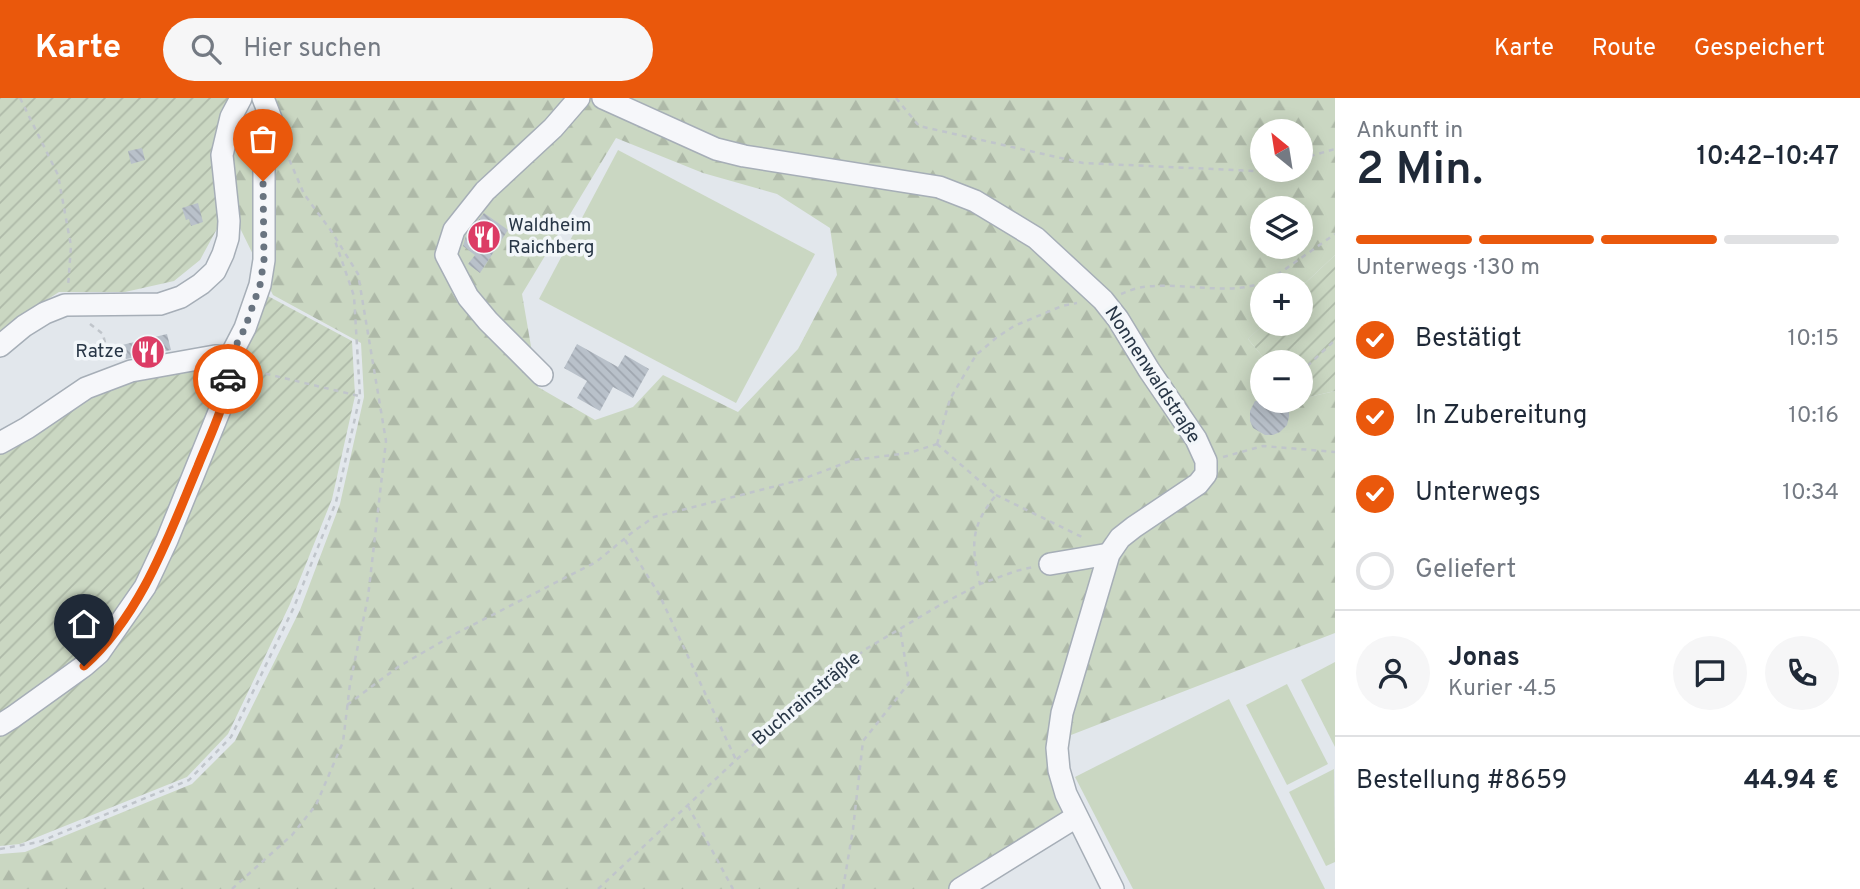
<!DOCTYPE html>
<html lang="de">
<head>
<meta charset="utf-8">
<style>
  :root { --surface:#fff; --page:#f6f6f7; --text:#1f2937; --muted:#747a83; --line:#e0e1e3; --accent:#ea580c }
  body { margin:0; font-family:Overpass,sans-serif; background:var(--page); color:var(--text); height:100vh; display:flex; flex-direction:column; font-size:26px; white-space:nowrap }
  * { box-sizing:border-box; margin:0 }
  p { font-size:23px; color:var(--muted) }
  .icon { flex:none; width:38px; height:38px; fill:none; stroke:currentColor; stroke-width:2; stroke-linecap:round; stroke-linejoin:round }
  .map { position:relative; flex:1; overflow:hidden }
  .sheet { display:flex; flex-direction:column; background:var(--surface); width:525px }
  .sheet>* { flex:none }
  .needle { width:46px; rotate:330deg }
  .fabs { position:absolute; left:1250px; top:21px; display:grid; gap:14px }
  .fabs a { display:grid; place-items:center; width:63px; height:63px; border-radius:50%; background:var(--surface); box-shadow:0 4px 18px #0003; font-size:35px }
  .pin { position:absolute; display:grid; place-items:center; width:60px; height:60px; color:#fff; margin:-72px -30px; border-radius:50% 50% 50% 0; rotate:-45deg; box-shadow:0 0 7px #0007 }
  .pin .icon { rotate:45deg }
  .courier { position:absolute; display:grid; place-items:center; width:70px; height:70px; margin:-35px; border:5px solid #ea580c; border-radius:50%; background:#fff; color:#222; box-shadow:0 2px 9px #0007 }
  .headline em { font-style:normal; font-weight:600 }
  .headline div { display:flex; flex-direction:column-reverse }
  .headline { display:flex; align-items:center; justify-content:space-between; height:119px; padding:0 21px }
  h1 { font-size:46px; font-weight:600; line-height:52px }
  .bar { display:grid; grid-template-columns:repeat(4,1fr); gap:10px 7px; align-content:center; height:84px; padding:0 21px }
  .bar i { height:9px; border-radius:5px; background:var(--line) }
  .bar .selected { background:var(--accent) }
  .bar p { grid-column:span 4 }
  .line { display:flex; align-items:center; gap:18px; padding:0 21px; border-top:2px solid var(--line) }
  .line div { flex:1 }
  .round { display:grid; place-items:center; flex:none; width:74px; height:74px; border-radius:37px; background:var(--page) }
  ol { padding:0 21px; list-style:none }
  li { display:flex; align-items:center; gap:21px; height:77px }
  li p { margin-inline-start:auto }
  li .icon { padding:7px; border-radius:50%; background:var(--accent); color:#fff; stroke-width:4 }
  li:last-child { color:var(--muted) }
  li i { width:38px; height:38px; border:4px solid var(--line); border-radius:50% }
  header { display:flex; align-items:center; gap:42px; box-sizing:border-box; height:98px; padding:0 35px; background:var(--accent); color:#fff }
  header strong { font-size:33px }
  nav { display:flex; gap:38px; margin-inline-start:auto; font-size:24px }
  .search { width:490px; height:63px; background:var(--page); display:flex; align-items:center; gap:18px; box-sizing:border-box; padding:0 24px; border-radius:38px; color:var(--muted); font-size:26px }
  main { display:flex; flex:1; min-height:0 }
  .map>svg:first-child { display:block }
  .forest { fill:url(#forest-firs); fill-rule:evenodd }
  .park { fill:#cad7c2 }
  .garden { fill:url(#garden-furrows) }
  .building { fill:url(#building-back-hatch) }
  .lines { fill:none; stroke-linecap:round; stroke-linejoin:round }
  .minor-casing { stroke:#a6aeb7; stroke-width:24 }
  .path { stroke:#c0c5cb; stroke-width:2.5; stroke-dasharray:5 5; stroke-linecap:butt }
  .minor { stroke:#f6f7fa; stroke-width:21 }
  .done { stroke:#697480; stroke-width:7; stroke-dasharray:0 12.6 }
  .route { stroke:#ea580c; stroke-width:9 }
  .labels { text-anchor:middle; dominant-baseline:central; stroke-width:7; stroke-linejoin:round; paint-order:stroke }
  .poi-label { font-size:19px; fill:#283646; stroke:#f2f6f9; text-anchor:start }
  .street-label { font-size:19px; fill:#283646; stroke:#f2f6f9 }
</style>
</head>
<body>
<header>
<strong>Karte</strong>
<div class="search"><svg class="icon" aria-label="search" viewBox="0 0 24 24"><circle cx="10" cy="10" r="6"/><path d="M15 15l6 6"/></svg>Hier suchen</div>
<nav><a>Karte</a><a>Route</a><a>Gespeichert</a></nav>
</header>
<main>
<div class="map">
<svg width="1335" height="791" viewBox="0 0 1335 791">
  <defs>
    <pattern id="forest-firs" width="22" height="20" patternUnits="userSpaceOnUse" patternTransform="scale(1.75)"><rect width="22" height="20" fill="#cad7c2"/><path d="M5 1l3.5 6h-7zM16 11l3.5 6h-7z" fill="#aeb9a8"/></pattern>
    <pattern id="garden-furrows" width="10" height="10" patternUnits="userSpaceOnUse" patternTransform="scale(1.75)"><rect width="10" height="10" fill="#cad7c2"/><path d="M-1 1l2-2M0 10L10 0M9 11l2-2" fill="none" stroke="#aeb9a8"/></pattern>
    <pattern id="building-back-hatch" width="6" height="6" patternUnits="userSpaceOnUse" patternTransform="scale(1.75)"><rect width="6" height="6" fill="#b9c1ca"/><path d="M-1 5l2 2M0 0l6 6M5-1l2 2" fill="none" stroke="#9fa6af"/></pattern>
  </defs>
  <rect width="100%" height="100%" fill="#e2e7ec"/>
  <path class="forest" d="M 263,0 L 1335,0 L 1335,157 L 1300,190 L 1300,187 L 1262,187 L 1262,226 L 1264,226 L 1248,241 L 1267,264 L 1262,264 L 1262,303 L 1300,303 L 1300,301 L 1335,293 L 1335,535 L 1071,637 L 1066,661 L 1070,734 L 966,791 L 0,791 L 0,756 L 25,754 L 192,686 L 235,643 L 300,512 L 340,406 L 364,299 L 361,245 L 273,197 L 237,124 L 232,96 L 234,44 ZM 1262,33 L 1300,33 L 1300,72 L 1262,72 ZM 616,40 L 703,75 L 777,96 L 830,130 L 837,177 L 798,251 L 738,314 L 663,277 L 633,309 L 595,322 L 538,289 L 522,196 ZM 1262,110 L 1300,110 L 1300,149 L 1262,149 Z"/>
  <g class="park">
    <polygon points="618,52 815,156 736,305 539,201"/>
    <polygon points="1335,564 1335,649 1301,582"/>
    <polygon points="1287,586 1328,666 1287,687 1246,607"/>
    <polygon points="1229,601 1325,791 1133,791 1075,679"/>
    <polygon points="1334,671 1335,764 1326,768 1289,694"/>
  </g>
  <g class="garden">
    <polygon points="0,0 233,0 216,36 214,94 219,127 200,162 174,183 125,194 59,194 20,219 0,237"/>
    <polygon points="1335,157 1335,293 1300,301 1300,264 1267,264 1248,241 1264,226 1300,226 1300,190"/>
    <polygon points="266,197 352,243 355,298 332,401 290,506 228,636 187,679 20,746 0,748 0,352 89,297 149,279 216,265 239,266"/>
  </g>
  <g class="building">
    <polygon points="142,50 145,62 131,66 128,53"/>
    <polygon points="198,105 203,124 191,128 189,121 186,122 182,110"/>
    <polygon points="484,115 508,132 480,175 468,166 475,157 463,148 466,138"/>
    <polygon points="167,236 171,252 126,261 122,247"/>
    <polygon points="577,246 618,269 625,257 649,271 633,300 613,289 600,313 577,300 587,283 564,270"/>
    <polygon points="1255,303 1284,303 1289,313 1289,319 1287,327 1280,334 1273,337 1265,337 1253,330 1250,323 1250,313"/>
  </g>
  <g class="lines">
    <g class="minor-casing">
      <g id="minor">
        <polyline points="603,0 716,51 744,58 939,89 975,103 1036,140 1103,202 1118,221 1149,272 1196,341 1206,363 1206,376 1198,386 1134,429 1120,440 1109,456 1062,615 1057,650 1059,672 1066,696 1113,791"/>
        <polyline points="0,248 24,228 45,215 65,207 160,206 181,199 201,186 215,173 223,156 228,140 229,123 222,57 231,19 241,0"/>
        <polyline points="542,277 488,223 468,199 446,157 454,132 485,93 553,30 579,0"/>
        <polyline points="0,345 27,330 86,290 131,273 215,258 230,259"/>
        <polyline points="1050,466 1109,456"/>
        <polyline points="0,627 13,619 84,568 99,555 145,489 167,442 221,309 228,285 230,259 245,230 260,187 264,162 264,64 269,45 277,36 263,0"/>
        <polyline points="960,791 1076,719"/>
      </g>
    </g>
    <g class="path">
      <polyline points="20,0 58,77 71,148 68,189"/>
      <polyline points="896,0 919,28 1083,65 1256,73 1262,72"/>
      <polyline points="1300,61 1335,51"/>
      <path d="M 1121,196 C 1128,193 1136,190 1143,189 C 1186,183 1229,200 1270,182 L 1335,136"/>
      <polyline points="90,226 103,236 107,254 113,258"/>
      <polyline points="246,271 359,298"/>
      <polyline points="1300,275 1335,242"/>
      <polyline points="937,346 950,301 976,257 996,240 1014,228 1062,208 1077,205"/>
      <path d="M 937,346 L 996,397 C 970,429 971,447 980,486"/>
      <polyline points="1223,359 1263,348 1335,354"/>
      <polyline points="996,397 1084,440"/>
      <polyline points="625,442 659,496 736,662"/>
      <polyline points="347,607 398,569 455,536 596,464 634,433 654,419 800,382 853,362 909,355 937,346"/>
      <polyline points="688,708 733,791"/>
      <polyline points="0,751 39,744 189,682 231,639 294,509 336,404 360,298 354,198 334,140"/>
      <polyline points="232,791 292,737 316,707 343,644 350,586 368,499 386,343 358,176 332,134 304,96 286,54"/>
      <polyline points="598,791 736,662 828,581 866,551 940,507 980,486 1016,473 1033,469"/>
      <polyline points="843,791 853,731 863,643 909,585 900,531"/>
    </g>
    <use href="#minor" class="minor"/>
  </g>
  <g class="lines">
    <polyline class="done" points="228,281 230,259 245,230 260,187 264,162 263,83"/>
    <path class="route" d="M 84,568 C 142,516 169,437 198,368 C 209,340 224,311 228,281"/>
  </g>
  <defs>
    <g id="restaurant-disc" transform="scale(1.75)"><circle r="9.5" fill="#dc3c65" stroke="#f2f6f9"/><path d="M-5-6h1v4h1v-4h1v4h1v-4h1v5L-1.5 .5V6h-2V.5L-5-1ZM5-6V6H3V1.5H1.5Q1.5-4 5-6Z" fill="#fff"/></g>
  </defs>
  <g fill-rule="evenodd">
    <use href="#restaurant-disc" x="484" y="139"/>
    <use href="#restaurant-disc" x="148" y="254"/>
  </g>
  <g class="labels">
    <g class="poi-label">
      <text x="508" y="128">Waldheim<tspan x="508" dy="22">Raichberg</tspan></text>
      <text x="124" y="254" text-anchor="end">Ratze</text>
    </g>
    <g class="street-label">
      <text transform="translate(1152 277) rotate(57)">Nonnenwaldstraße</text>
      <text transform="translate(807 601) rotate(-40)">Buchrainsträßle</text>
    </g>
  </g>
</svg>
<div class="fabs">
<a><svg class="needle" viewBox="-14 -14 28 28"><path d="M0-13l5 13h-10z" fill="#e53935"/><path d="M0 13l5-13h-10z" fill="#747a83"/></svg></a>
<a><svg class="icon" aria-label="layers" viewBox="0 0 24 24"><path d="M12 4l9 5-9 5-9-5zM3 14l9 5 9-5"/></svg></a>
<a>+</a>
<a>−</a>
</div>
<div class="pin" style="left:263px;top:83px;background:#ea580c"><svg class="icon" aria-label="bag" viewBox="0 0 24 24"><path d="M5 8h14l-1 12H6zM9 8a3 3 0 0 1 6 0"/></svg></div>
<div class="pin" style="left:84px;top:568px;background:#1f2937"><svg class="icon" aria-label="home" viewBox="0 0 24 24"><path d="M3 11l9-7 9 7M6 9v11h12V9"/></svg></div>
<div class="courier" style="left:228px;top:281px"><svg class="icon" aria-label="car" viewBox="0 0 24 24"><path d="M5 17H2v-5l4-1 3-4h7l3 4 3 1v5h-3M9 17h6M6 11h13"/><circle cx="7" cy="17" r="2"/><circle cx="17" cy="17" r="2"/></svg></div>
</div>
<section class="sheet">
<div class="headline"><div><h1>2 Min.</h1><p>Ankunft in</p></div><em>10:42–10:47</em></div>
<div class="bar"><i class="selected"></i><i class="selected"></i><i class="selected"></i><i></i><p>Unterwegs · 130 m</p></div>
<ol>
<li><svg class="icon" aria-label="check" viewBox="0 0 24 24"><path d="M5 12l5 5 9-10"/></svg>Bestätigt<p>10:15</p></li>
<li><svg class="icon" aria-label="check" viewBox="0 0 24 24"><path d="M5 12l5 5 9-10"/></svg>In Zubereitung<p>10:16</p></li>
<li><svg class="icon" aria-label="check" viewBox="0 0 24 24"><path d="M5 12l5 5 9-10"/></svg>Unterwegs<p>10:34</p></li>
<li><i></i>Geliefert</li>
</ol>
<div class="line" style="height:126px"><a class="round"><svg class="icon" aria-label="person" viewBox="0 0 24 24"><circle cx="12" cy="8" r="4"/><path d="M4 21q1-7 8-7t8 7"/></svg></a><div><b>Jonas</b><p>Kurier · 4.5</p></div><a class="round"><svg class="icon" aria-label="chat" viewBox="0 0 24 24"><path d="M4 5h16v11H9l-5 4z"/></svg></a><a class="round"><svg class="icon" aria-label="phone" viewBox="0 0 24 24"><path d="M5 4h4l2 5-3 2q2 4 5 5l2-3 5 2v4C11 20 4 13 5 4z"/></svg></a></div>
<div class="line" style="height:91px"><div>Bestellung #8659</div><b>44.94 €</b></div>
</section>
</main>
</body>
</html>
